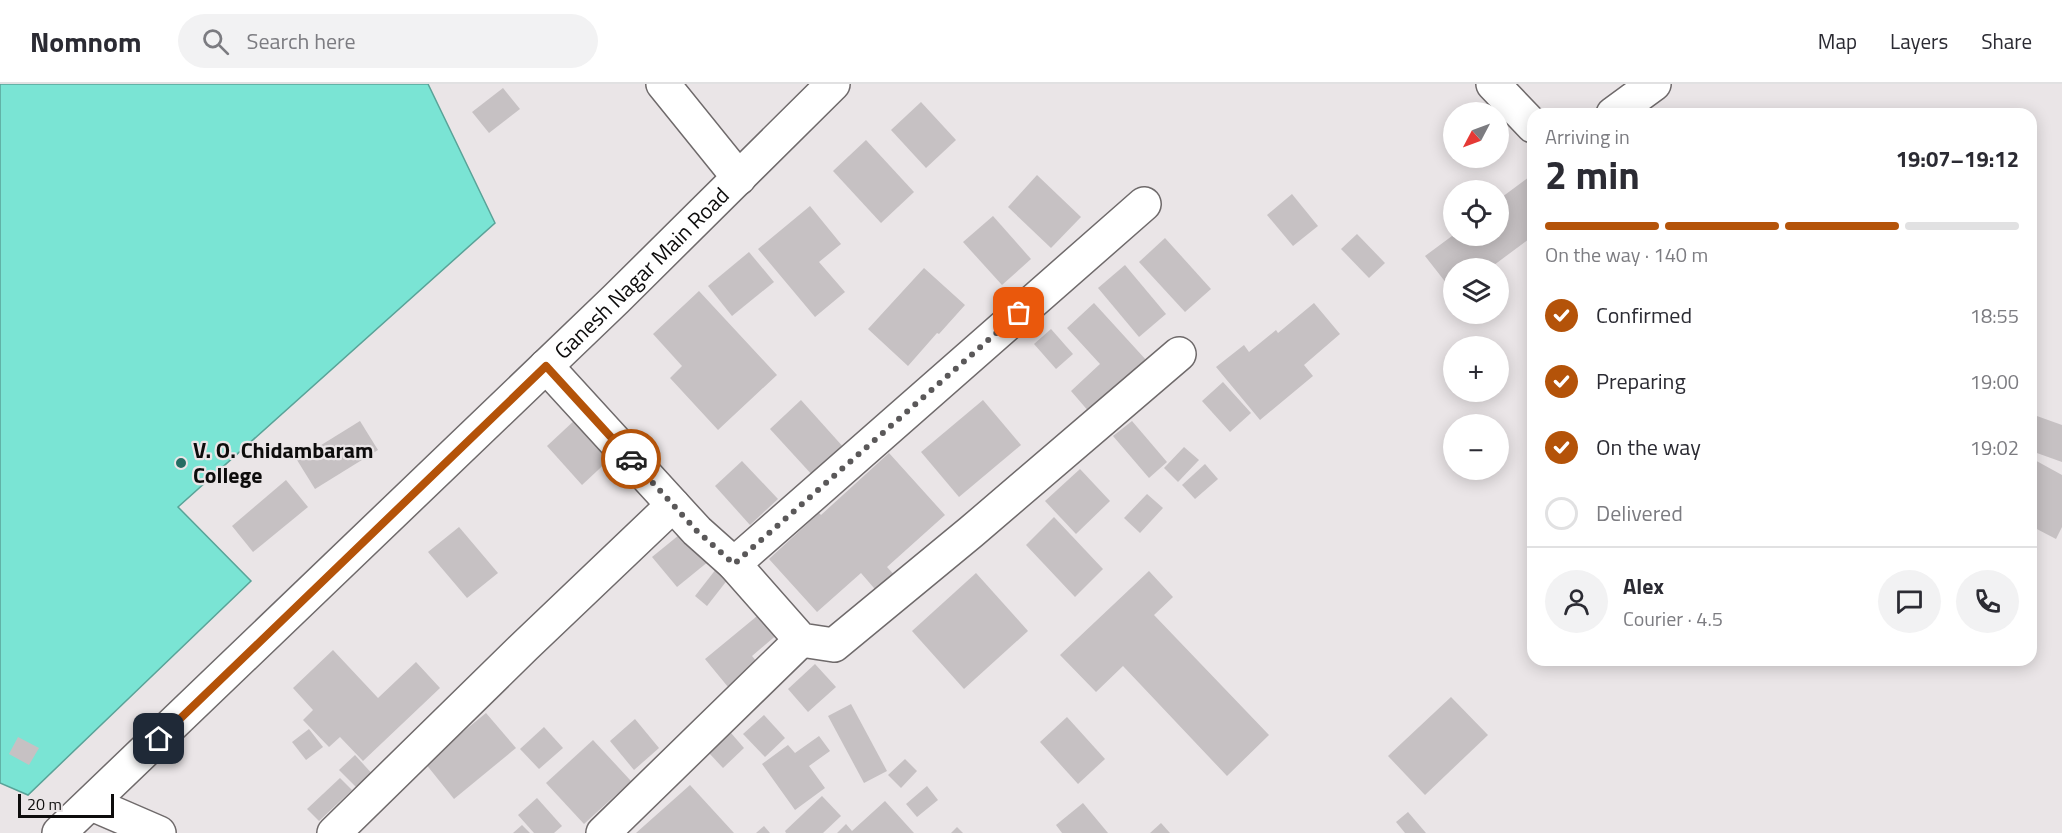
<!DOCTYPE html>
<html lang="en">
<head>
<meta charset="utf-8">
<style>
  :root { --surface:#fff; --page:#f2f2f3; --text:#2b2b33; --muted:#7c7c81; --line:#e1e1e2; --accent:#b45309 }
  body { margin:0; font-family:"Titillium Web",sans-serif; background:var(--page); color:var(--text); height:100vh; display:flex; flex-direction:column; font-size:22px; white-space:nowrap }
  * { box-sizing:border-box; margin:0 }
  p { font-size:20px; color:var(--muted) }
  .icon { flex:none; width:33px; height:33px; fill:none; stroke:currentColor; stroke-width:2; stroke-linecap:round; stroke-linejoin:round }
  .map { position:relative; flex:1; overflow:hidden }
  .side { position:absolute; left:1527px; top:24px; width:510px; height:558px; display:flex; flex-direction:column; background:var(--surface); border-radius:18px; box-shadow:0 3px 15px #0003 }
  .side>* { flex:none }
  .needle { width:39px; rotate:229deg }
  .tools { position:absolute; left:1443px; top:18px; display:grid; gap:12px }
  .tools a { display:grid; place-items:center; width:66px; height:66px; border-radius:50%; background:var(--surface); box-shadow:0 3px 15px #0003; font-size:30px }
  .scale { position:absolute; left:18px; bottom:15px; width:96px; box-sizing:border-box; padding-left:6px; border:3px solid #0d0c0c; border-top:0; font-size:16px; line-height:21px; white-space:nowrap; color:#0d0c0c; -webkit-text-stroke:4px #eae5e7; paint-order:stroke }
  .pin { position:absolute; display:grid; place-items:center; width:51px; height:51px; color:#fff; margin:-26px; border-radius:12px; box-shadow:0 3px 9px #0006 }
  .courier { position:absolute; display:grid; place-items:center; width:60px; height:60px; margin:-30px; border:4px solid #b45309; border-radius:50%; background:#fff; color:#222; box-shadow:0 2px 8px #0007 }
  .head em { font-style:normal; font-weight:700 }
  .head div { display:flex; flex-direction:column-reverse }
  .head { display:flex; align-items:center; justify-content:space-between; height:102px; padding:0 18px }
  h1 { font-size:39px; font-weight:700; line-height:45px }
  .bar { display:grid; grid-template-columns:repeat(4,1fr); gap:9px 6px; align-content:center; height:72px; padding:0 18px }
  .bar i { height:8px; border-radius:4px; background:var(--line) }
  .bar .on { background:var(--accent) }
  .bar p { grid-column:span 4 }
  .line { display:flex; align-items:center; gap:15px; padding:0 18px; border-top:2px solid var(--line) }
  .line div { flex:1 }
  .round { display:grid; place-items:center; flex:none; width:63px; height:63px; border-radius:32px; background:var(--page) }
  ol { padding:0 18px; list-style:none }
  li { display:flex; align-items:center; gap:18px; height:66px }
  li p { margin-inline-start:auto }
  li .icon { padding:6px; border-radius:50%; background:var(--accent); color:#fff; stroke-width:4 }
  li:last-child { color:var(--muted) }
  li i { width:33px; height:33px; border:3px solid var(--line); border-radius:50% }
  header { display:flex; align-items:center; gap:36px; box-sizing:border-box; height:84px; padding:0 30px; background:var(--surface); border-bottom:2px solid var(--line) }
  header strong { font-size:28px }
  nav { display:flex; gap:33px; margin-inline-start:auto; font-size:21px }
  .search { width:420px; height:54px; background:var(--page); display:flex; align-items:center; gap:15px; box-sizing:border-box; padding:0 21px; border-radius:33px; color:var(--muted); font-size:22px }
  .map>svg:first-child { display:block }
  .water { fill:#7ae4d4; stroke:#59a398; stroke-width:1.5 }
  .building { fill:#c6c1c3 }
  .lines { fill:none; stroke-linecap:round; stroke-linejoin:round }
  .minor-casing { stroke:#6f6a6b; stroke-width:36 }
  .minor { stroke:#fff; stroke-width:33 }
  .done { stroke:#5a5859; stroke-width:6; stroke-dasharray:0 10.8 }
  .route { stroke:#b45309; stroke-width:8 }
  .poi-dot { fill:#256d63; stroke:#eae5e7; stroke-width:2 }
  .labels { text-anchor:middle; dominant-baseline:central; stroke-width:4.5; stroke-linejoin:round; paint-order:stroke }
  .street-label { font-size:22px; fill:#0d0c0c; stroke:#eae5e7 }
  .poi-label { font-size:22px; font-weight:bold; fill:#0d0c0c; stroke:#eae5e7; text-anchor:start }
</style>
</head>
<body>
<header>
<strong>Nomnom</strong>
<div class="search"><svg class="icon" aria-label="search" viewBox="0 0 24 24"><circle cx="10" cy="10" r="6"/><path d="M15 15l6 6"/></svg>Search here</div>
<nav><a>Map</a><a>Layers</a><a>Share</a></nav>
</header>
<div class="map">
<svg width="2062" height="749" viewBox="0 0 2062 749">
  <rect width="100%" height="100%" fill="#eae5e7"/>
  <polygon class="water" points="0,0 428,0 495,139 178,423 251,497 28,711 0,699"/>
  <g class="building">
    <polygon points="503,4 520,25 489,49 472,28"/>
    <polygon points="921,18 956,56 926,84 891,46"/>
    <polygon points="866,56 914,108 881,139 833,87"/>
    <polygon points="1533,90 1533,152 1490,184 1454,184 1454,209 1425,172 1452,152 1498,152 1498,116"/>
    <polygon points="1037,91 1081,133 1051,164 1008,123"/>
    <polygon points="1292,110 1318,142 1293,162 1267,131"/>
    <polygon points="810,122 841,160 819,178 845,208 815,233 758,165"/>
    <polygon points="993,132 1031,175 1002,201 963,158"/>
    <polygon points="1357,150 1385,179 1369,194 1341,165"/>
    <polygon points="1165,154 1211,205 1185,228 1139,178"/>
    <polygon points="749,168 774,198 732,232 708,202"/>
    <polygon points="1125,181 1166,230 1139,253 1098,204"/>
    <polygon points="924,184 965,221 939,250 937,249 908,282 868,245"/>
    <polygon points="699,207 777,291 718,346 670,294 682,282 653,250"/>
    <polygon points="1094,219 1147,277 1090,329 1071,307 1100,280 1067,244"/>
    <polygon points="1314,219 1340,250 1304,281 1313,292 1260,336 1216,283 1244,261 1249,268 1276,246 1278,249"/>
    <polygon points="1051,245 1073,270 1056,285 1034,260"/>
    <polygon points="1223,298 1251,329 1230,348 1202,317"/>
    <polygon points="801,316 845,365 814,393 770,345"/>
    <polygon points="983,316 1021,361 959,413 921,368"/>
    <polygon points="2031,330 2062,341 2062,378 2031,367"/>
    <polygon points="577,334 612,373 582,401 547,362"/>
    <polygon points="360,337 378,366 315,405 297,376"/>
    <polygon points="1132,337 1167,378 1149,394 1113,352"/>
    <polygon points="1184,363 1199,376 1178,398 1164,384"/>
    <polygon points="889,369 945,431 887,483 898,495 880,511 861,489 817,528 769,475 819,429 821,431"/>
    <polygon points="2031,374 2062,391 2062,443 2056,455 2031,442"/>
    <polygon points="742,377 778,415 750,441 715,402"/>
    <polygon points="1205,380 1218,395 1195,415 1182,401"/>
    <polygon points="1080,385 1110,417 1076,450 1045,417"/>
    <polygon points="286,396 308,423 253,468 232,442"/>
    <polygon points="1147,410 1163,424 1140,449 1124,434"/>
    <polygon points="1054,433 1103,485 1075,513 1026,461"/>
    <polygon points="459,443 498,489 467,514 428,468"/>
    <polygon points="684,447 709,477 677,503 652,473"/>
    <polygon points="720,480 732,490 707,522 695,512"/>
    <polygon points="1149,487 1173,513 1154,531 1269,651 1227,692 1123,582 1096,608 1060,571"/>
    <polygon points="976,489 1028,547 964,605 912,547"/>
    <polygon points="762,528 779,549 752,572 763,585 733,609 705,575"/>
    <polygon points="333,566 378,614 416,578 440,604 363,677 340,653 329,663 303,636 313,626 293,604"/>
    <polygon points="815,580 836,603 808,628 788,605"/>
    <polygon points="1451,613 1488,651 1425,711 1388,672"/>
    <polygon points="851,620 887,687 864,699 828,632"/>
    <polygon points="486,629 516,664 454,715 425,679"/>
    <polygon points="764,631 785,654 765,673 743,650"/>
    <polygon points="1067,633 1105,675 1078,700 1040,658"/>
    <polygon points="635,635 659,664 634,686 610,657"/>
    <polygon points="544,643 563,664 539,685 520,665"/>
    <polygon points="309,645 323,663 306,676 292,658"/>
    <polygon points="731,649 744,664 723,684 709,669"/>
    <polygon points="819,652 830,667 809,682 825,704 795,726 762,680 788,661 795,669"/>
    <polygon points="18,653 39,664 29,681 9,670"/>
    <polygon points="593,656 631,697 584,740 546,699"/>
    <polygon points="355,671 375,693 360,707 339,686"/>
    <polygon points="905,675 917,687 901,704 888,691"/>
    <polygon points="340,694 352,706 319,737 307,725"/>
    <polygon points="690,701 734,749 636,749"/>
    <polygon points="927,702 938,716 917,733 906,720"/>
    <polygon points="822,712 841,732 823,749 786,749 785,747"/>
    <polygon points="537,714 562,742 554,749 534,749 518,731"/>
    <polygon points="885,717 914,749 837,749 846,740 852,747"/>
    <polygon points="1083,719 1108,749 1062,749 1056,741"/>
    <polygon points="1408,728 1426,749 1405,749 1396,738"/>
    <polygon points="1161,739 1170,749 1150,749"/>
    <polygon points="522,741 530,749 513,749"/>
    <polygon points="764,742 770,749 756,749"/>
    <polygon points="957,743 963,749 951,749"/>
  </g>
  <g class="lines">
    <g class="minor-casing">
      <g id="minor">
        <polyline points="663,0 739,94"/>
        <polyline points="1493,0 1533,42"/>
        <polyline points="1613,30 1654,0"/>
        <polyline points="546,282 697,447 734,480 801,556 834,561 971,448 1179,270"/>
        <polyline points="734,480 1144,120"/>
        <polyline points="92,720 159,749"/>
        <path id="s1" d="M 59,749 L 616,215 L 833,0"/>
        <polyline points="334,749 525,562 673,421"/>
        <polyline points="603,749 801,556"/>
      </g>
    </g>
    <use href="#minor" class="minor"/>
  </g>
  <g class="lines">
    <polyline class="done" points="631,375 697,447 734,480 1019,229"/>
    <polyline class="route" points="159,655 546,282 631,375"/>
  </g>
  <circle class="poi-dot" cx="181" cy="379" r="6"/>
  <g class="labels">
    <g class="street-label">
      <text stroke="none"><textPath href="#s1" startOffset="808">Ganesh Nagar Main Road</textPath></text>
    </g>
    <g class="poi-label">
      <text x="193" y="366">V. O. Chidambaram<tspan x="193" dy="25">College</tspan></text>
    </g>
  </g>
</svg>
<div class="tools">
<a><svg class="needle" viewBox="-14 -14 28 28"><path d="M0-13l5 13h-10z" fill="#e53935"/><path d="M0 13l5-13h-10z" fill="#7c7c81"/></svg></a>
<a><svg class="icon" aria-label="locate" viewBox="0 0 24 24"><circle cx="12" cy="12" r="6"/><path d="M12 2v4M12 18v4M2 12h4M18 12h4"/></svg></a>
<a><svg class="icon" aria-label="layers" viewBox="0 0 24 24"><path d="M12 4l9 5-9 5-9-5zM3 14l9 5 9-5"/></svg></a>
<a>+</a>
<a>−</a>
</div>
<div class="scale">20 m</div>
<div class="pin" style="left:1019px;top:229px;background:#ea580c"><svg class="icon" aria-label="bag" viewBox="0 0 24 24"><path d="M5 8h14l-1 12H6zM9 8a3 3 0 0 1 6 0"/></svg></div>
<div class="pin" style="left:159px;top:655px;background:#1f2937"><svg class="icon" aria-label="home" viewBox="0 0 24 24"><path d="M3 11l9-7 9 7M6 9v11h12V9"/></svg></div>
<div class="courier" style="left:631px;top:375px"><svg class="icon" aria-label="car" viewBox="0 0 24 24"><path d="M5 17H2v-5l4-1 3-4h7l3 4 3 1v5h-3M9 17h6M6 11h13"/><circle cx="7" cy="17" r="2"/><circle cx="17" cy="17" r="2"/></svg></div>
<section class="side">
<div class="head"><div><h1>2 min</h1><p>Arriving in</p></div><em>19:07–19:12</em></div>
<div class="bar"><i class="on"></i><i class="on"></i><i class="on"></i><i></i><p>On the way · 140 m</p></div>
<ol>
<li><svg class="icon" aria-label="check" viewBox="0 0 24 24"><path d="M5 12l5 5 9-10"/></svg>Confirmed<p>18:55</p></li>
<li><svg class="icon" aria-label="check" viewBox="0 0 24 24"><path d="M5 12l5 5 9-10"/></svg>Preparing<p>19:00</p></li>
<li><svg class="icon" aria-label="check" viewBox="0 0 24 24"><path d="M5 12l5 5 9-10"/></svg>On the way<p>19:02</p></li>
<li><i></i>Delivered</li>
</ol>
<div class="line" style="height:108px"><a class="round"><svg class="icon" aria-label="person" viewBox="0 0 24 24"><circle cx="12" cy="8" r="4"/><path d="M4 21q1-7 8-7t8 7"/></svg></a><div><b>Alex</b><p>Courier · 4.5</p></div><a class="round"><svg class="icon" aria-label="chat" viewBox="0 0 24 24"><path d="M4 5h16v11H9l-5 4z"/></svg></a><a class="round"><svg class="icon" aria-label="phone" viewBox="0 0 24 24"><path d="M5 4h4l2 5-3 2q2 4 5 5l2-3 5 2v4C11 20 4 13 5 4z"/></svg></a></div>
</section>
</div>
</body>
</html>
